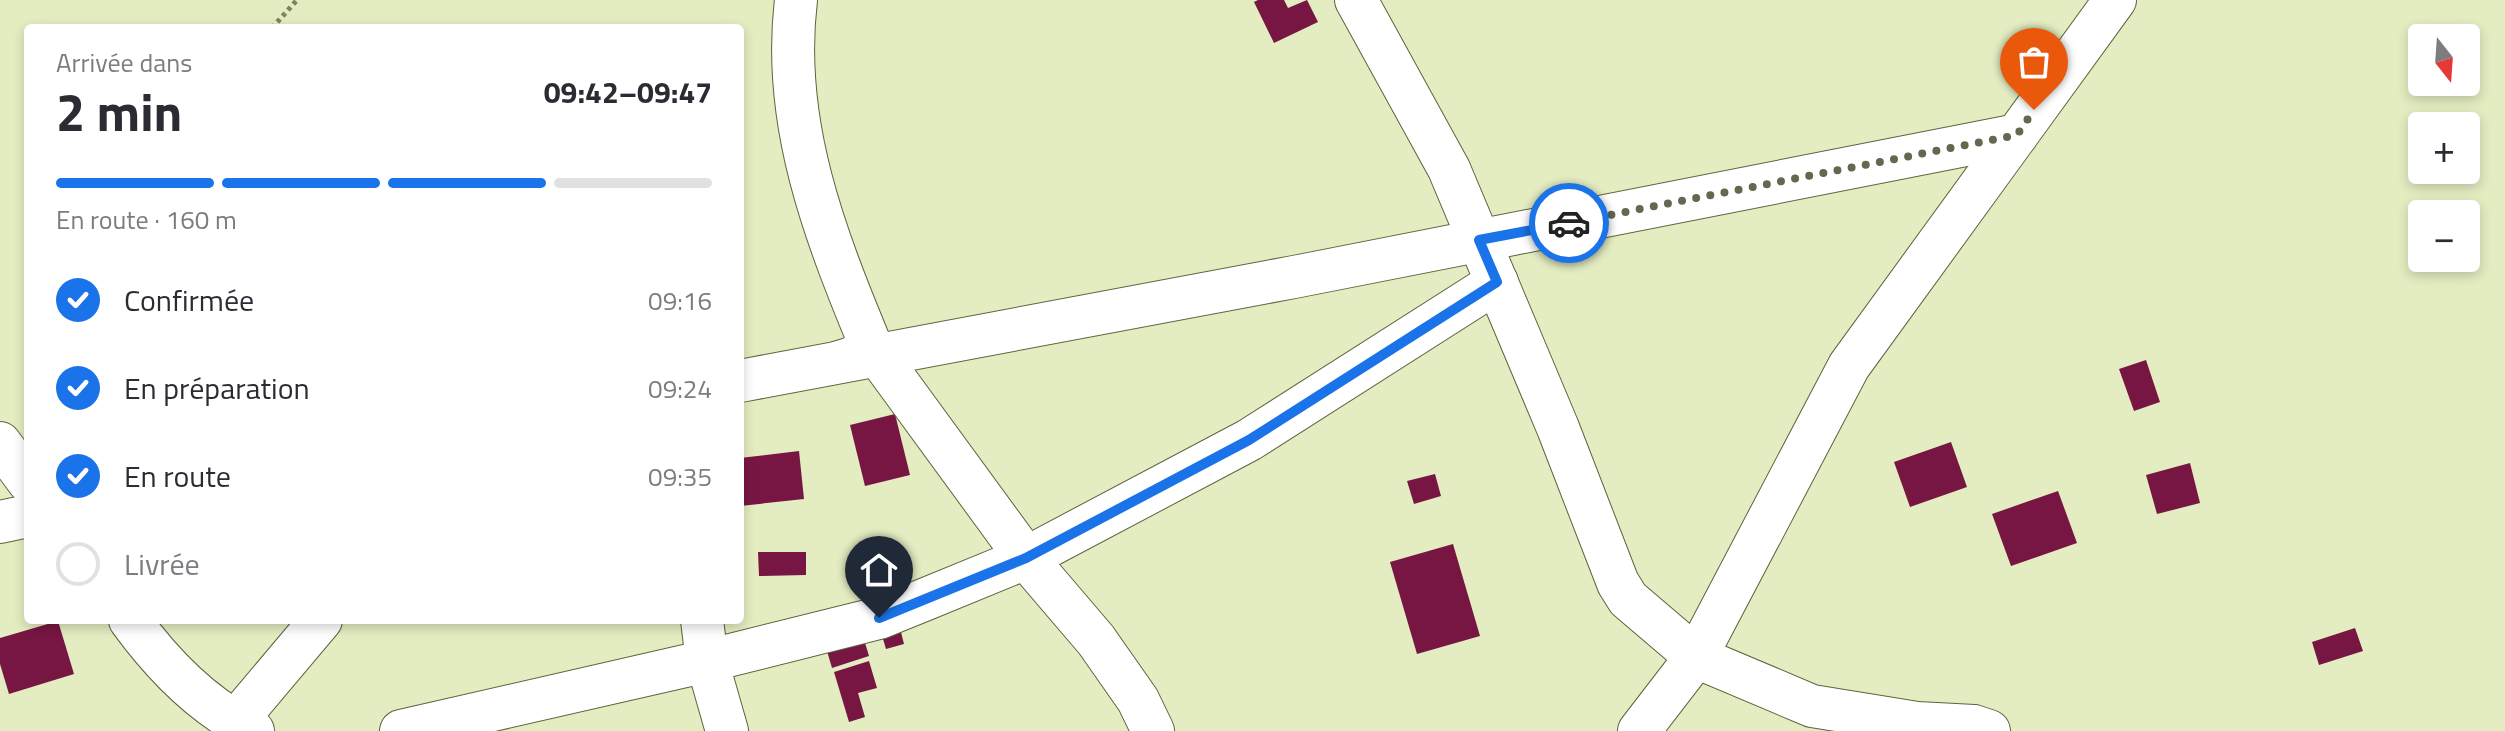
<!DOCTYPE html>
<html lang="fr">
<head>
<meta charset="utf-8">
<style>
  :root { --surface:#fff; --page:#f7f7f7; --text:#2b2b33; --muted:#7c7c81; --line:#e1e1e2; --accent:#1a73e8 }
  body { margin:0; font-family:"Titillium Web",sans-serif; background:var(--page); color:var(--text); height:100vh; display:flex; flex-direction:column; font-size:30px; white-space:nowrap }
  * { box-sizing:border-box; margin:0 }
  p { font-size:26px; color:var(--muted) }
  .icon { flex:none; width:44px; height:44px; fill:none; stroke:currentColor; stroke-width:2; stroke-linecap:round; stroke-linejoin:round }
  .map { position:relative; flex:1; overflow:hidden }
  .side { position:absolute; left:24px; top:24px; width:720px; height:600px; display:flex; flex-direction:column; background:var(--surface); border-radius:8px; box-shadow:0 4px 12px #0003 }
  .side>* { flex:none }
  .needle { width:52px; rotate:163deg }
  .tools { position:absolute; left:2408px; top:24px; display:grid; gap:16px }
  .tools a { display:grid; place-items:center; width:72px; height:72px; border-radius:8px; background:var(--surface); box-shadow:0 4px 12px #0003; font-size:40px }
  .pin { position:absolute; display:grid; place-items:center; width:68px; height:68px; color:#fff; margin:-82px -34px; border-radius:50% 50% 50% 0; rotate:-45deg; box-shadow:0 0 8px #0007 }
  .pin .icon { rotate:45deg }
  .courier { position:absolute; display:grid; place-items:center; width:80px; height:80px; margin:-40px; border:6px solid #1a73e8; border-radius:50%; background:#fff; color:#222; box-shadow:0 2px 10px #0007 }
  .headline em { font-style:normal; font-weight:700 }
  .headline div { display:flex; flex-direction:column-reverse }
  .headline { display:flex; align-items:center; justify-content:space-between; height:136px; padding:0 32px }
  h1 { font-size:52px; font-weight:700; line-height:60px }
  .bar { display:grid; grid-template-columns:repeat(4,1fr); gap:12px 8px; align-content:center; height:96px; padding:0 32px }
  .bar i { height:10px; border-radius:6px; background:var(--line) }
  .bar .active { background:var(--accent) }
  .bar p { grid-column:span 4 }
  ol { padding:0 32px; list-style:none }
  li { display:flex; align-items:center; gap:24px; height:88px }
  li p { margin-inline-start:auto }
  li .icon { padding:8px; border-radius:50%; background:var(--accent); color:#fff; stroke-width:4 }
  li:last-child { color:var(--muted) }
  li i { width:44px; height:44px; border:4px solid var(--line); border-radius:50% }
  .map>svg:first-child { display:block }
  .building { fill:#781643 }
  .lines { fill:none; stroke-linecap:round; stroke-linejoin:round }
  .street-casing { stroke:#5c643d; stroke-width:44 }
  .path { stroke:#7d8466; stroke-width:5; stroke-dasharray:4 4; stroke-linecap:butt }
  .street { stroke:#fff; stroke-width:42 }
  .done { stroke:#63694f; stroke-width:8; stroke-dasharray:0 14.4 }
  .route { stroke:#1a73e8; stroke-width:10 }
</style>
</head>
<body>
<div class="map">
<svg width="2505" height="731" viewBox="0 0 2505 731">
  <rect width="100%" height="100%" fill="#e3edc1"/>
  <g class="building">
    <polygon points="1258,0 1284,0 1288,8 1307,0 1318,22 1274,43 1254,2"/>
    <polygon points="2146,360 2160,402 2134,411 2119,369"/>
    <polygon points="895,414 910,475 865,486 850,425"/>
    <polygon points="1951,442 1967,487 1910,507 1894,462"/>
    <polygon points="799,451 804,499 740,506 740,458"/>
    <polygon points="2190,463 2200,503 2157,514 2146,475"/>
    <polygon points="1435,474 1441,496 1414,504 1407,481"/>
    <polygon points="2058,491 2077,543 2011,566 1992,514"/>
    <polygon points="1453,544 1480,636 1417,654 1390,562"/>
    <polygon points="758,552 806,552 806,575 759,576"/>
    <polygon points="58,621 74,674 9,694 0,664 0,638"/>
    <polygon points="899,624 904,644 886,649 880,629"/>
    <polygon points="2355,628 2363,651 2319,665 2312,642"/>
    <polygon points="862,633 869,656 832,668 827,651"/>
    <polygon points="869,661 877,688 858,693 865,717 849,722 834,672"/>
  </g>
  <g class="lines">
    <g class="street-casing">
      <g id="street">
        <path d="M 796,0 C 781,123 825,235 871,346 L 852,358 L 839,362"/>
        <polyline points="1356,0 1449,169 1558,428 1618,583 1628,599 1696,657 1812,706 1917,723 1974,726 1989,731"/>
        <polyline points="871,346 1026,558 1096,640 1138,700 1153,731"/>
        <polyline points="740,381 1294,277 2017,135"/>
        <polyline points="0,443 28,481"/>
        <polyline points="0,522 28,516"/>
        <path d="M 130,620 C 162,664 204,707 253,731"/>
        <polyline points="702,620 707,661 727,731"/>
        <polyline points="235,722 321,620"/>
        <polyline points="401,731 707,661 879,618 926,599 1026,558 1249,440 1497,282"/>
        <polyline points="1639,731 1696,657 1849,366 2115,0"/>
      </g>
    </g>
    <polyline class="path" points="272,28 297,0"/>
    <use href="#street" class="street"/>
  </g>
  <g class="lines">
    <polyline class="done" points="1569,223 2017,135 2034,110"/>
    <polyline class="route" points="879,618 1026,558 1249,440 1497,282 1479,240 1569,223"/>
  </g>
</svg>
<div class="tools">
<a><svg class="needle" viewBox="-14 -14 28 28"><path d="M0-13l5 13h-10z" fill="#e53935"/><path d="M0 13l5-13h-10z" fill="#7c7c81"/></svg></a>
<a>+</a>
<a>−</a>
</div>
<div class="pin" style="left:2034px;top:110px;background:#ea580c"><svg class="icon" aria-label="bag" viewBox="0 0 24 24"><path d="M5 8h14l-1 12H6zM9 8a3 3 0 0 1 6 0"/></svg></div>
<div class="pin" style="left:879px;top:618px;background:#1f2937"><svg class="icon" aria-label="home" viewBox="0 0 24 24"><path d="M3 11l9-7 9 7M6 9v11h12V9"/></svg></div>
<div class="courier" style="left:1569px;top:223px"><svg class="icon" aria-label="car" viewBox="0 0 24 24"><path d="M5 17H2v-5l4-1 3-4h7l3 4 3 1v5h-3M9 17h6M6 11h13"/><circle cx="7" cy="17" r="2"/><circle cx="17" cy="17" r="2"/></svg></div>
<section class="side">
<div class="headline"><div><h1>2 min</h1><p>Arrivée dans</p></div><em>09:42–09:47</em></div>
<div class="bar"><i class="active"></i><i class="active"></i><i class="active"></i><i></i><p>En route · 160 m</p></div>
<ol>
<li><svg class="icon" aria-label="check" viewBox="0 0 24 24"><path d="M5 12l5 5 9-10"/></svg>Confirmée<p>09:16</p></li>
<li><svg class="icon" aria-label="check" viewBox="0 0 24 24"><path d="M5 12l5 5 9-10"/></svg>En préparation<p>09:24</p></li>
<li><svg class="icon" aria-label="check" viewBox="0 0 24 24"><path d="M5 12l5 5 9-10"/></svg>En route<p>09:35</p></li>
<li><i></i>Livrée</li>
</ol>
</section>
</div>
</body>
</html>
